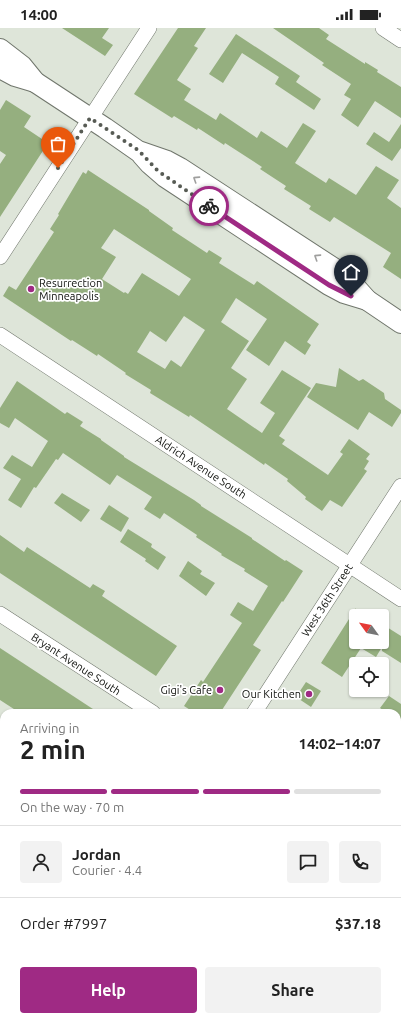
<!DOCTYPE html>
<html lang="en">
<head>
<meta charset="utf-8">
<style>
  :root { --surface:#fff; --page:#f2f2f2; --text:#222; --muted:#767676; --line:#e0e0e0; --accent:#9f2a84 }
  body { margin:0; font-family:Ubuntu,sans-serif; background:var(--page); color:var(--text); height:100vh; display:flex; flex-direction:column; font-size:15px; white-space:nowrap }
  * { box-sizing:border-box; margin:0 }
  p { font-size:13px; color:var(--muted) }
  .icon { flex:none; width:22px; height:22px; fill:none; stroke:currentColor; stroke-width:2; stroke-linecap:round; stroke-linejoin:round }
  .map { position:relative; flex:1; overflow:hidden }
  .drawer { position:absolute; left:0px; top:681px; width:401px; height:312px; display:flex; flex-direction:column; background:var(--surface); border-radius:12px 12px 0 0; box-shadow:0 1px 3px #0004 }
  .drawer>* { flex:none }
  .needle { width:26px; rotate:303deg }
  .controls { position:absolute; left:349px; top:581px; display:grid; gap:8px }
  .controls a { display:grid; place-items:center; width:40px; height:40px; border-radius:4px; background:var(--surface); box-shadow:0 1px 3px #0004; font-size:20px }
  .pin { position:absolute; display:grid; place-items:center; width:34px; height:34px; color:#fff; margin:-41px -17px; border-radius:50% 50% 50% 0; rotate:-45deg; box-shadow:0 0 4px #0007 }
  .pin .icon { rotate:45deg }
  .courier { position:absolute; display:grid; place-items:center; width:40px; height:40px; margin:-20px; border:3px solid #9f2a84; border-radius:50%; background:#fff; color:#222; box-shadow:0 1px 5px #0007 }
  .summary em { font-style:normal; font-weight:700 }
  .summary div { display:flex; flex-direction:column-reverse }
  .summary { display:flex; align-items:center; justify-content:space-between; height:68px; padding:0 20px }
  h1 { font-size:26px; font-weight:700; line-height:30px }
  .bar { display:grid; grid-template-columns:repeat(4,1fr); gap:6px 4px; align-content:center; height:48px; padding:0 20px }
  .bar i { height:5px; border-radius:3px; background:var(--line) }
  .bar .on { background:var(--accent) }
  .bar p { grid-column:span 4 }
  .line { display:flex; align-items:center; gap:10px; padding:0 20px; border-top:1px solid var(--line) }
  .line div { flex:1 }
  .round { display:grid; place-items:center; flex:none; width:42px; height:42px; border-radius:4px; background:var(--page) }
  .action { display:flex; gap:8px; margin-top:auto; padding:8px 20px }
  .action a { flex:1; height:46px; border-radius:4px; background:var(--accent); color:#fff; font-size:16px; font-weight:700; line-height:46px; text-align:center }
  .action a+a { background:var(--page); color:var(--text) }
  .status { display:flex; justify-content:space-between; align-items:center; height:28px; padding:0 20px; background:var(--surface); direction:ltr }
  .status svg { height:11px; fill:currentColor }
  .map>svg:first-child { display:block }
  .building { fill:#95af7f; fill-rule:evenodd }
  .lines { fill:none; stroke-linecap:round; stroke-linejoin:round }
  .minor-casing { stroke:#70766c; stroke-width:16 }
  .major-casing { stroke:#70766c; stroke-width:22 }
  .minor { stroke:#fff; stroke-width:15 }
  .major { stroke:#fff; stroke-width:20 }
  .oneway { stroke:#9f9f9e }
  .done { stroke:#575b54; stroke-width:4; stroke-dasharray:0 7.2 }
  .route { stroke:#9f2a84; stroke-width:5 }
  .poi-dot { fill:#9f2a84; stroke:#fff; stroke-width:1.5 }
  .labels { text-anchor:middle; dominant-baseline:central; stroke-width:3.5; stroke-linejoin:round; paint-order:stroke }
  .poi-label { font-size:11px; fill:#0e100c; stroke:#fff; text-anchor:end }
  .street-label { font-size:11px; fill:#0e100c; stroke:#fff }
</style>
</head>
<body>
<div class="status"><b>14:00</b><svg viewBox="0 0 49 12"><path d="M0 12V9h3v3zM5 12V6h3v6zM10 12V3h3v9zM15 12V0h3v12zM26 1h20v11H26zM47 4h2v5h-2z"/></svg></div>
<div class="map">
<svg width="401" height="993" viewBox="0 0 401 993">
  <rect width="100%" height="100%" fill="#dee5d9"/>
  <g class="building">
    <polygon points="62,0 109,0 102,10 113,17 105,28"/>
    <polygon points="178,0 206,0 194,18 198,20 177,52 191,61 184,72 216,92 220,85 257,110 261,103 287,120 303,95 316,103 295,135 326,155 329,150 356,167 376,138 399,152 387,170 401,180 401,251 383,239 391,225 334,189 330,194 309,181 311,178 284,161 286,158 260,141 262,139 225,115 224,117 198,100 197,102 174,88 172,90 134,66"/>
    <polygon points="273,0 319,0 329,7 326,11 365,36 365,34 378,42 377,44 401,59 401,90 375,73 358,99 341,87 351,71 344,67 351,56 322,37 324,35"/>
    <polygon points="236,6 300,48 296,54 321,71 314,82 275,56 279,49 242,25 223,55 209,46"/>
    <polygon points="6,72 31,88 24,99 48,115 0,189 0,136 6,127 0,123 0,82"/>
    <polygon points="401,96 401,120 392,133 366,116 374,104 389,114"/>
    <path d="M 88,142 L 149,182 L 149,183 L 173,200 L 172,202 L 207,225 L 209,222 L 222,230 L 219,235 L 254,257 L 257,253 L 319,296 L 307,314 L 311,317 L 305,327 L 285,313 L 269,338 L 246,322 L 267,291 L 236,270 L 221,294 L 249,313 L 231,340 L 247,351 L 227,381 L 262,405 L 275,385 L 260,375 L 282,342 L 311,360 L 279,408 L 285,412 L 282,416 L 328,447 L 343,426 L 340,424 L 349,411 L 370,426 L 366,431 L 369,433 L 364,441 L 367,443 L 342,479 L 330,472 L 322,483 L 305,471 L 306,469 L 287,453 L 288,451 L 265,435 L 264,437 L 190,387 L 189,389 L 150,365 L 151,362 L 125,346 L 126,345 L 98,326 L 97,328 L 72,312 L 71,313 L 3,268 L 9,258 L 16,262 L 54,204 L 50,201 L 59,187 L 58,186 L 83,144 L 86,146 ZM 114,201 L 191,251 L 179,268 L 142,245 L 128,266 L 125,264 L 124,265 L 102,251 L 116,229 L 101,220 ZM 184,288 L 205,302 L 181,339 L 171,332 L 165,341 L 137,324 L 150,303 L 166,314 Z"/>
    <polygon points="339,340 359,353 363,351 384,365 385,371 401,382 401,385 392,399 369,384 358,402 307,369 316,355 336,359"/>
    <polygon points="17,353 65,386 67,384 83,394 80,398 101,411 101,412 124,428 124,429 194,472 201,477 201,478 252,510 252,511 285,533 286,532 303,543 283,574 282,573 253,617 261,622 220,685 195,685 184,678 201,652 203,654 242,595 230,587 238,574 253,583 268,558 244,543 245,541 221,527 222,526 196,509 197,507 164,485 160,491 144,481 152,469 117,447 110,457 63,425 58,432 56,431 36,460 34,459 21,480 8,472 21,451 3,440 12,427 32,439 48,413 15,390 9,400 0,395 0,380"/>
    <polygon points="62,465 90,482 81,494 54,475"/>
    <polygon points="109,477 129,490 121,504 100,491"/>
    <polygon points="128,501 152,516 151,519 166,529 158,542 145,533 146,531 120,514"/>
    <polygon points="0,507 24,524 27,519 90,560 93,556 105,563 102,568 177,618 156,648 0,545"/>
    <polygon points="188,533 202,543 200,546 215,555 206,568 179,548"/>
    <polygon points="356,580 356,614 382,614 382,596 401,608 401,635 382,623 382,619 376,629 361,620 342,649 321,635"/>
    <polygon points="0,620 99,685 20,685 0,672"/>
    <polygon points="306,654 321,663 311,679 296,669"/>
    <polygon points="389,668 401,676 401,693 397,690 397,685 387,685 380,680"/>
  </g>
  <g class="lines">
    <g class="minor-casing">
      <g id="minor">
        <polyline points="383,0 401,12"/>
        <polyline points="0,229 149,0"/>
        <polyline points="0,307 401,571"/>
        <polyline points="0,586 153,685"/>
        <polyline points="254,685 401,458"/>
        <polyline points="397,846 401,848"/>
        <polyline points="0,859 4,862"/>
        <polyline points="197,989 204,993"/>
        <polyline points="53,993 56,989"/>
      </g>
    </g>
    <g class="major-casing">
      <g id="major">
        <polyline points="0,21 22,38 35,54 105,100 138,123 167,133 180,140 338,243 350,253 367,272 401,295"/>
        <polyline points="0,40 15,48 35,54"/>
        <polyline points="142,127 150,136 165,149 329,257 344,265 367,272"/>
      </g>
    </g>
    <use href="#minor" class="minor"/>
    <use href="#major" class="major"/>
  </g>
  <defs><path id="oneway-chevron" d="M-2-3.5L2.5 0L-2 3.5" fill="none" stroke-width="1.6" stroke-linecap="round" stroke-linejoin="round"/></defs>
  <g class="oneway">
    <use href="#oneway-chevron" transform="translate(196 151) rotate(-147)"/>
    <use href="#oneway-chevron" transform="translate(317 229) rotate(-147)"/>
  </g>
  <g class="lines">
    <polyline class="done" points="58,140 90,90 138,122 158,143 209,178"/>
    <polyline class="route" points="209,178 329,257 351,268"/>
  </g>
  <g class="poi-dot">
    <circle cx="31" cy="261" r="4"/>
    <circle cx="220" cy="662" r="4"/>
    <circle cx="309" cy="666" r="4"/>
  </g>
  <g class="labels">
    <g class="poi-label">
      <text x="39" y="255" text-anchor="start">Resurrection<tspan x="39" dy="13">Minneapolis</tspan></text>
      <text x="212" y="662">Gigi's Cafe</text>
      <text x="301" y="666">Our Kitchen</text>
    </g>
    <g class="street-label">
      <text transform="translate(201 439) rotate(33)">Aldrich Avenue South</text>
      <text transform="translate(327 572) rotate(-57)">West 36th Street</text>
      <text transform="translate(76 636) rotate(33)">Bryant Avenue South</text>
    </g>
  </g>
</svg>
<div class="controls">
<a><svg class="needle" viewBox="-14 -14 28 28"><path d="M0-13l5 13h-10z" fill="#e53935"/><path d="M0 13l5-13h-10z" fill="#767676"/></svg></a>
<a><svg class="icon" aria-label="locate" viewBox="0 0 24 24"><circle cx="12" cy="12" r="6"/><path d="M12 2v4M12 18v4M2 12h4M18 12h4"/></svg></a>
</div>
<div class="pin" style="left:58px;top:140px;background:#ea580c"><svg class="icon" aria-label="bag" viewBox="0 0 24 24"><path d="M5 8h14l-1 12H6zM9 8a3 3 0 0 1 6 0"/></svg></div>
<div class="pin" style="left:351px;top:268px;background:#1f2937"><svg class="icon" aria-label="home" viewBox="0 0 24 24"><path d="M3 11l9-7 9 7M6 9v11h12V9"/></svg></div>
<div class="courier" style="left:209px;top:178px"><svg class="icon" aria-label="bike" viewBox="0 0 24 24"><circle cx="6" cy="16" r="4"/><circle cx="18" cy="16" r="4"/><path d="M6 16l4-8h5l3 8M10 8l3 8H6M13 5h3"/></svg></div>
<section class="drawer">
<div class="summary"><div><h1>2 min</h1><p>Arriving in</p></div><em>14:02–14:07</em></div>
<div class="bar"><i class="on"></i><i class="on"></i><i class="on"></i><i></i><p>On the way · 70 m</p></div>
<div class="line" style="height:72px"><a class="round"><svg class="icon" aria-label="person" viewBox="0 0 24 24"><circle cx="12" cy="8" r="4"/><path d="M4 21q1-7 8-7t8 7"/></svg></a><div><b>Jordan</b><p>Courier · 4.4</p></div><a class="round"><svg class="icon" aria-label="chat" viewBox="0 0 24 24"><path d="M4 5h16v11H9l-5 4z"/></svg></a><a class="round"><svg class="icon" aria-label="phone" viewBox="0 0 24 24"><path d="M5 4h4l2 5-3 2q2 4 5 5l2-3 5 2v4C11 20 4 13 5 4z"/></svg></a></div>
<div class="line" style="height:52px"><div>Order #7997</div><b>$37.18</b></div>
<div class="action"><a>Help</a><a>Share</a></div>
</section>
</div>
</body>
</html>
